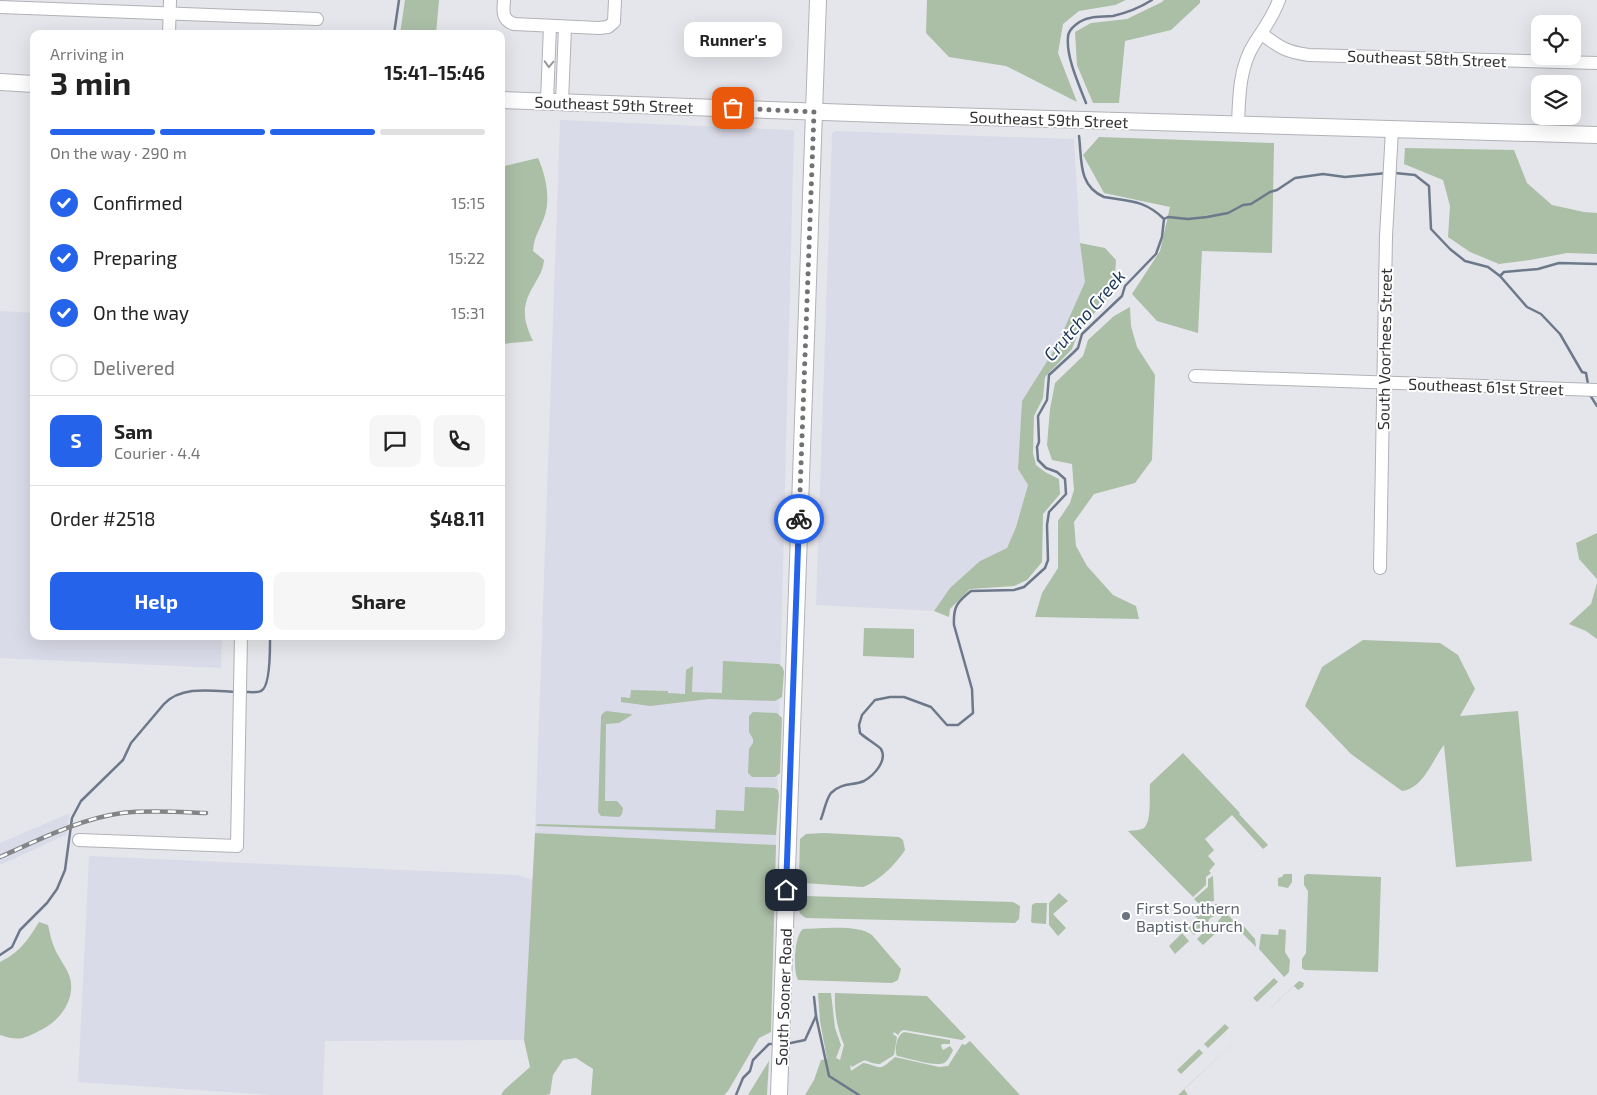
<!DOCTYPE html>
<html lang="en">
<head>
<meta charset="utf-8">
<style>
  :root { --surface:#fff; --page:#f6f6f6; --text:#222; --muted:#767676; --line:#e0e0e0; --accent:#2563eb }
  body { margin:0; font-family:"Exo 2",sans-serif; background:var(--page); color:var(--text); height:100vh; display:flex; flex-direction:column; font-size:19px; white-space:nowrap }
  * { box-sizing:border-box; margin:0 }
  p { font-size:16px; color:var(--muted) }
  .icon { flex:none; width:28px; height:28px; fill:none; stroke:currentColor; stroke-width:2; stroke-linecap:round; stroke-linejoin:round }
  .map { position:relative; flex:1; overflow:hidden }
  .panel { position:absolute; left:30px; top:30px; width:475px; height:610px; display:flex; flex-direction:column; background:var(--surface); border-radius:10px; box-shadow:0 5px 20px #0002 }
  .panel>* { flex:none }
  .tools { position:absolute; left:1531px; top:15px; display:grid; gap:10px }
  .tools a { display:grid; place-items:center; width:50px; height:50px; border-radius:10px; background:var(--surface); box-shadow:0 5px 20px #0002; font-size:25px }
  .pin { position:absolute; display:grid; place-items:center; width:42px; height:42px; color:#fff; margin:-21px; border-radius:10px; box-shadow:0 2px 8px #0006 }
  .courier { position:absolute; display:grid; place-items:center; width:50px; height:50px; margin:-25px; border:4px solid #2563eb; border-radius:50%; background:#fff; color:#222; box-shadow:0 1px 6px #0007 }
  .bubble { position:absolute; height:35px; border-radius:10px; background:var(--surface); box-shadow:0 5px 20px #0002; font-size:16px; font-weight:700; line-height:35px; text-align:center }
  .headline em { font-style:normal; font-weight:700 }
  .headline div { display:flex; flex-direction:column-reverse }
  .headline { display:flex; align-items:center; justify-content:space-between; height:85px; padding:0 20px }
  h1 { font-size:32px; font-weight:700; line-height:38px }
  .bar { display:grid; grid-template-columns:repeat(4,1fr); gap:8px 5px; align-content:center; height:60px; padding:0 20px }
  .bar i { height:6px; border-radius:4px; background:var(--line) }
  .bar .selected { background:var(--accent) }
  .bar p { grid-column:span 4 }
  .line { display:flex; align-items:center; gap:12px; padding:0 20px; border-top:1px solid var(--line) }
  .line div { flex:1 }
  .round { display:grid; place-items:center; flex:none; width:52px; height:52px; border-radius:10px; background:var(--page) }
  ol { padding:0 20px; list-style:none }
  li { display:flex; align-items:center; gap:15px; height:55px }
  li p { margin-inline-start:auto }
  li .icon { padding:5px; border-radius:50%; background:var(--accent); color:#fff; stroke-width:4 }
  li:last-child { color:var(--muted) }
  li i { width:28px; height:28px; border:2px solid var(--line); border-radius:50% }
  .cta { display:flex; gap:10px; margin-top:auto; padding:10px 20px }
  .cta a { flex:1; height:58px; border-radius:10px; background:var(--accent); color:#fff; font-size:20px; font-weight:700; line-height:58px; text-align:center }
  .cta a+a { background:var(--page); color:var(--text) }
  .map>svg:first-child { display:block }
  .built { fill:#dadbe8 }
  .green { fill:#abbea6 }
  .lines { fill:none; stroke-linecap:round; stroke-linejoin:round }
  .stream { stroke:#6d798a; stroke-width:2.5 }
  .minor-casing { stroke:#b1b2b7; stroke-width:14 }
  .major-casing { stroke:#b1b2b7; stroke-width:18 }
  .minor { stroke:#fff; stroke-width:12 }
  .major { stroke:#fff; stroke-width:16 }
  .rail-casing { stroke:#838487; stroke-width:4.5 }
  .rail { stroke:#fff; stroke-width:2.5; stroke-dasharray:8; stroke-linecap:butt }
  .oneway { stroke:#99999a }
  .done { stroke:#717275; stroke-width:5; stroke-dasharray:0 9 }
  .route { stroke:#2563eb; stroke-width:6 }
  .worship-dot { fill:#6b7280; stroke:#fff; stroke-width:2 }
  .labels { text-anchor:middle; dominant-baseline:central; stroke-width:4; stroke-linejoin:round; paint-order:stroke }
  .street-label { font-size:16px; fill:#333335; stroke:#fff }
  .worship-label { font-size:16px; fill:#5b616d; stroke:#fff; text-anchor:start }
  .water-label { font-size:18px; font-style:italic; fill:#1d375a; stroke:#fff }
</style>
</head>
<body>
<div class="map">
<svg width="1597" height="1095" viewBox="0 0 1597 1095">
  <rect width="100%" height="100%" fill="#e5e6eb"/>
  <g class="built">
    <polygon points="560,120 794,130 776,845 535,833"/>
    <polygon points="835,131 1074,139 1080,243 1085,282 1056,347 1022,401 1018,469 1028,485 1016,527 1007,548 980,561 950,588 934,611 816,605 832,134"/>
    <polygon points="0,311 34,313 34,636 222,636 221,668 0,658"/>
    <polygon points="70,813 66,835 0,865 0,843"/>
    <polygon points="89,856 518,875 533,880 524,1040 325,1041 323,1095 271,1095 78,1082"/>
  </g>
  <g class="green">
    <polygon points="405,0 439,0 436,34 400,34"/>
    <polygon points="927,0 1126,0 1115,5 1079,11 1063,24 1058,53 1077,102 1006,66 949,57 926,33"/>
    <polygon points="1164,0 1200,0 1200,3 1171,30 1125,41 1119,103 1093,103 1077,65 1075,32 1091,23 1127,19 1162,2"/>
    <polygon points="1099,137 1274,143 1272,253 1202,251 1198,333 1157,321 1132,294 1160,251 1170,207 1104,193 1083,155"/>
    <polygon points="1405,148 1514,150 1527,183 1552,205 1584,212 1597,213 1597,254 1567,253 1530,260 1499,264 1470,252 1448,237 1450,206 1443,180 1404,164"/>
    <path d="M 538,158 C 546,176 551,199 544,218 C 539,231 534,237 533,251 L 544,260 C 543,271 539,276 534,285 C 521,306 523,320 533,341 L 501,344 L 501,167 Z"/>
    <polygon points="1080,243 1105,248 1116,260 1114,289 1078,333 1072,349 1045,377 1043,398 1034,416 1033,453 1036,465 1045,472 1059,479 1060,494 1043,514 1042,562 1027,580 1014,586 970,589 950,609 949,617 934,611 950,588 980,561 1007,548 1016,527 1028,485 1018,469 1022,401 1056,347 1085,282"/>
    <polygon points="1130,307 1131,326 1137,347 1155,375 1152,460 1135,483 1094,494 1074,522 1076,546 1087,566 1113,595 1136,606 1139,619 1035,617 1042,593 1058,568 1058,521 1070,503 1074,490 1072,464 1052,460 1047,445 1050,409 1055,383 1083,356 1088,340 1114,316"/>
    <polygon points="1597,533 1597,579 1579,559 1576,543"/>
    <polygon points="1597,583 1597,639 1586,631 1569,624 1591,604"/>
    <polygon points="864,628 914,629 914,658 863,656"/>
    <path d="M 1363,640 L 1440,643 L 1458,655 L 1475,689 L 1460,716 L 1518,711 L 1532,861 L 1456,867 L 1444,745 C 1432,760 1424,788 1402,791 L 1351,754 L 1305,706 L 1322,667 Z"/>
    <polygon points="723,661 779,664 783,668 784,672 782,697 775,701 709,699 650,706 621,702 621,697 630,698 631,690 668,691 668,693 685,694 686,670 693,666 692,692 722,693"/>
    <polygon points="606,711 631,714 632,715 619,723 606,724 605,801 617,801 623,808 622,814 619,817 601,816 598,812 601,717 602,714"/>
    <polygon points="753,712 777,713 782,718 780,773 775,777 752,777 748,773 749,749 753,743 753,739 749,732 749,716"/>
    <path d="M 1183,753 L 1240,813 L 1239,814 L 1268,845 L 1263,849 L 1232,815 L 1205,839 L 1214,850 L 1208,856 L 1215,864 L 1209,871 L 1211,873 L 1206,877 L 1206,885 L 1193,897 L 1128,831 C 1133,830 1139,831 1144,828 C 1152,821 1149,794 1150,784 Z"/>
    <polygon points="745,787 774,788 778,790 779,795 776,835 536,826 537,824 715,829 716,810 744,811"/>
    <polygon points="535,833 776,845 771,1032 759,1038 728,1091 724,1095 591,1095 593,1069 576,1058 563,1060 553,1075 550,1094 546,1095 501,1095 504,1090 530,1067 524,1040"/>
    <path d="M 824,833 L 899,837 L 903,840 L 905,850 C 896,864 879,881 863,887 L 803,883 L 799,878 L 800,839 L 806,834 Z"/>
    <polygon points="1284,874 1292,874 1292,882 1288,888 1278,886 1278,878 1282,877"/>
    <polygon points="1307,874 1381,877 1378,972 1305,970 1302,968 1302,959 1306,953 1308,891 1304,885 1304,876"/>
    <polygon points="1213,876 1214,901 1198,903 1194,899 1208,887 1208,879"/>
    <polygon points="1059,893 1068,901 1053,914 1066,928 1058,936 1049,925 1049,903"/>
    <path d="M 804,896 L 1013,902 L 1020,906 L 1019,919 L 1015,923 L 806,918 C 799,914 798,911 798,903 Z"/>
    <polygon points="1035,903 1047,903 1046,924 1033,923 1031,922 1032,905"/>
    <polygon points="1217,904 1222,909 1217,915 1210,918 1208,922 1194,935 1188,928 1198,919 1188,908 1190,907"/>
    <polygon points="1225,912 1234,921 1240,922 1255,939 1256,947 1237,928 1221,928 1203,945 1197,939 1211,925 1216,924"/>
    <path d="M 39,922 L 48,925 C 50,933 51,940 54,947 C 58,957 65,965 69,975 C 77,996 62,1019 43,1029 C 25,1038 20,1042 0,1035 L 0,962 C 20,952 28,940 39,922 Z"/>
    <path d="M 803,929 C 822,929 857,924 872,935 L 901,969 L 898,980 L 892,983 L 798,980 C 793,970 794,936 803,929 Z"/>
    <polygon points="1279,929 1286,930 1285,952 1290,960 1289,972 1284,977 1259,949 1261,934 1278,935"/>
    <polygon points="1182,933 1189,941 1175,954 1169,946"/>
    <polygon points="1274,978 1278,982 1257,1002 1253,998"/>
    <polygon points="1299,981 1304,983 1303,987 1298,990 1294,986 1184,1089 1188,1095 1178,1095"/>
    <path d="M 818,993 L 831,993 L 835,1028 L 841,1045 L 836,1058 L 840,1060 L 844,1045 C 837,1028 834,1011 835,993 L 927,996 L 966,1037 L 962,1040 L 904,1030 L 901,1031 L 898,1035 L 894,1032 L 893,1034 L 897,1037 L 894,1055 L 880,1064 C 861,1063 872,1055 852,1067 L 850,1065 L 851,1071 L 863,1063 C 882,1066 877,1073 895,1057 L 939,1067 L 948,1066 L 962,1044 L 965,1045 L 970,1041 L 1020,1095 L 805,1095 L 814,1080 L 821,1060 L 827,1059 L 820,1021 Z"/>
    <polygon points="1225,1024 1229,1028 1208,1048 1204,1044"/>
    <path d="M 904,1032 L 950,1040 L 950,1044 L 942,1044 L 941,1046 L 943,1050 L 950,1046 L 953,1050 C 951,1054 948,1061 944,1063 C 935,1067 908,1058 897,1056 C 894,1049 897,1035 904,1032 Z"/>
    <polygon points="1199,1049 1203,1053 1181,1074 1177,1070"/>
    <polygon points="769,1061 767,1095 748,1095"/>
  </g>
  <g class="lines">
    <g class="stream">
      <polyline points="394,34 399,0"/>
      <path d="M 1086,103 C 1079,85 1066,57 1068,37 C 1068,28 1082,19 1090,18 C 1097,16 1105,17 1113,16 C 1126,13 1141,7 1152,0"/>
      <polyline points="1395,173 1415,175 1429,186 1431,229 1450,249 1465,261 1488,267 1500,276 1527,307 1541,314 1560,334 1582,372 1586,373 1588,384"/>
      <polyline points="1164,219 1168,217 1188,219 1207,217 1228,213 1243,205 1251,204 1270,192 1277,190 1295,178 1323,174 1345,177 1387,173"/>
      <polyline points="1500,276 1504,272 1538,269 1559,263 1597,264"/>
      <polyline points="1590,395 1597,406"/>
      <path d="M 245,692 C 250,692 257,693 261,691 C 271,687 270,646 270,636"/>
      <path d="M 821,819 C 824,812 826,799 831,793 C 842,782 853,786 864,781 C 873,776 888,761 881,749 C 880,747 864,737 860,733 L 859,725 L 862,715 L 875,700 L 890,697 L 904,697 L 931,707 L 947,725 L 958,725 L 973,713 L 972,689 L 954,625 C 953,607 957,602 971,591 L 1014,590 L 1024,587 L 1045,568 L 1048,560 L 1047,525 L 1049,512 L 1066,494 L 1065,479 L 1057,472 L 1046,468 L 1038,460 L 1037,447 L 1039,442 L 1038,416 L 1047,400 L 1049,375 L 1073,353 L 1078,348 L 1082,334 L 1122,296 L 1125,286 L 1156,254 L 1162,237 L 1164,219 C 1145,200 1129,201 1104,197 C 1078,186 1082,160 1079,136"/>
      <path d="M 0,955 L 12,947 L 20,930 L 47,903 L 57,889 L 65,870 L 72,818 L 81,801 L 123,760 L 131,743 L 164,704 C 182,685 213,691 237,692"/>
      <polyline points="814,997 816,1016 829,1076 859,1095"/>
      <polyline points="786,1044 805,1040 816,1016"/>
      <polyline points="736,1095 743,1078 750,1071 753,1060 769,1044 776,1044"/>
    </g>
    <g class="minor-casing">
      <g id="minor">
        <path d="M 504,0 C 503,12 502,20 514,24 L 599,28 L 608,27 L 614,22 L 615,0"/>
        <polyline points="0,7 317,19"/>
        <polyline points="169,34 170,0"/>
        <path d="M 1262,34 C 1280,48 1287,52 1309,55 L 1597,63"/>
        <polyline points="547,101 550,26"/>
        <polyline points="562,102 565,27"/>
        <path d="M 1238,125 C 1239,98 1239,68 1254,44 C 1263,30 1273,17 1279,0"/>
        <polyline points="1195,376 1597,390"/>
        <polyline points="1380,568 1386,236 1392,130"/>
        <polyline points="79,840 237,846 241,636"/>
      </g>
    </g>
    <g class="major-casing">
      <g id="major">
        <polyline points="0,82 34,84"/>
        <polyline points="501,100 880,114 1597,135"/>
        <polyline points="779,1095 818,0"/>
      </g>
    </g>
    <use href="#minor" class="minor"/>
    <use href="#major" class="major"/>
    <g class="rail-casing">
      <path id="rail" d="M 0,857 C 39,840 79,819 122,813 C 150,810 178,812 206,813"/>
    </g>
    <use href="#rail" class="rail"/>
  </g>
  <defs><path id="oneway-chevron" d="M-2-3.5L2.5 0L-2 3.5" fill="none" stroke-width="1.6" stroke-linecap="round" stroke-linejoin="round" transform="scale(1.25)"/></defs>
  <use class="oneway" href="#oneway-chevron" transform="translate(549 64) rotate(92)"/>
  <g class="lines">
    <polyline class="done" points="733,108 814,112 799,519"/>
    <polyline class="route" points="786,890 799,519"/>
  </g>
  <circle class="worship-dot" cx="1126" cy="916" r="5"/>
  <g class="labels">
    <g class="street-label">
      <text transform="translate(1427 58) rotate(2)">Southeast 58th Street</text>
      <text transform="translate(614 104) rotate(2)">Southeast 59th Street</text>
      <text transform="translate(1049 119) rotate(2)">Southeast 59th Street</text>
      <text transform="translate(1384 349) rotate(-89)">South Voorhees Street</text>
      <text transform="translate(1486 386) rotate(2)">Southeast 61st Street</text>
      <text transform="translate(783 997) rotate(-88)">South Sooner Road</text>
    </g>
    <g class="worship-label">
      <text x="1136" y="907">First Southern<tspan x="1136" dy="18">Baptist Church</tspan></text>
    </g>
    <g class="water-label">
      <text transform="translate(1084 315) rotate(-49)">Crutcho Creek</text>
    </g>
  </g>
</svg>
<div class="tools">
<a><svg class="icon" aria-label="locate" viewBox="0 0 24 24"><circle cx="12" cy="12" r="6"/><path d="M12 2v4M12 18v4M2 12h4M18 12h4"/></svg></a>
<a><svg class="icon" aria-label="layers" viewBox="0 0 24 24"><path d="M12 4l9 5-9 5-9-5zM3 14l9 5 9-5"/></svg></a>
</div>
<div class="pin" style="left:733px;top:108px;background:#ea580c"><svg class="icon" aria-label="bag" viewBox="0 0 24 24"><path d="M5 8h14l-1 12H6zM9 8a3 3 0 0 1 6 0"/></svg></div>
<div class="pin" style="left:786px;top:890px;background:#1f2937"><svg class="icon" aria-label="home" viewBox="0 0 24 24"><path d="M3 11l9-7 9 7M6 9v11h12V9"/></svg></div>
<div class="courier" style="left:799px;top:519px"><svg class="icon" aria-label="bike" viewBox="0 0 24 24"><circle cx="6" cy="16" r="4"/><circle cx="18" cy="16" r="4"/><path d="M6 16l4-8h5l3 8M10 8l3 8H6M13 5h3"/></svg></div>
<div class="bubble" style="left:684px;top:22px;width:98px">Runner's</div>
<section class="panel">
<div class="headline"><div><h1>3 min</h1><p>Arriving in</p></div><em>15:41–15:46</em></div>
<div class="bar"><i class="selected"></i><i class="selected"></i><i class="selected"></i><i></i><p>On the way · 290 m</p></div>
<ol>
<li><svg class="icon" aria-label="check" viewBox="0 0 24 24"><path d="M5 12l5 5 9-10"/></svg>Confirmed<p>15:15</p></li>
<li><svg class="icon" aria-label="check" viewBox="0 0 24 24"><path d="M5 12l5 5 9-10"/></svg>Preparing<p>15:22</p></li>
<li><svg class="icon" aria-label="check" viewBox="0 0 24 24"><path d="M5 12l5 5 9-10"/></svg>On the way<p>15:31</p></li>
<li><i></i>Delivered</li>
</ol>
<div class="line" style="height:90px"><b class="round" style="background:var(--accent);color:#fff">S</b><div><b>Sam</b><p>Courier · 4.4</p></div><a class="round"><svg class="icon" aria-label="chat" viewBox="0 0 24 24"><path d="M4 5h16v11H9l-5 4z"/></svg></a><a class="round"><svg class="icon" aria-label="phone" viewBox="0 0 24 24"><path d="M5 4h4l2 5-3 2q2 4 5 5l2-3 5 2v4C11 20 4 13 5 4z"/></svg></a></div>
<div class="line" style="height:65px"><div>Order #2518</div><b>$48.11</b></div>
<div class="cta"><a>Help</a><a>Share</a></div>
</section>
</div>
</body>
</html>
